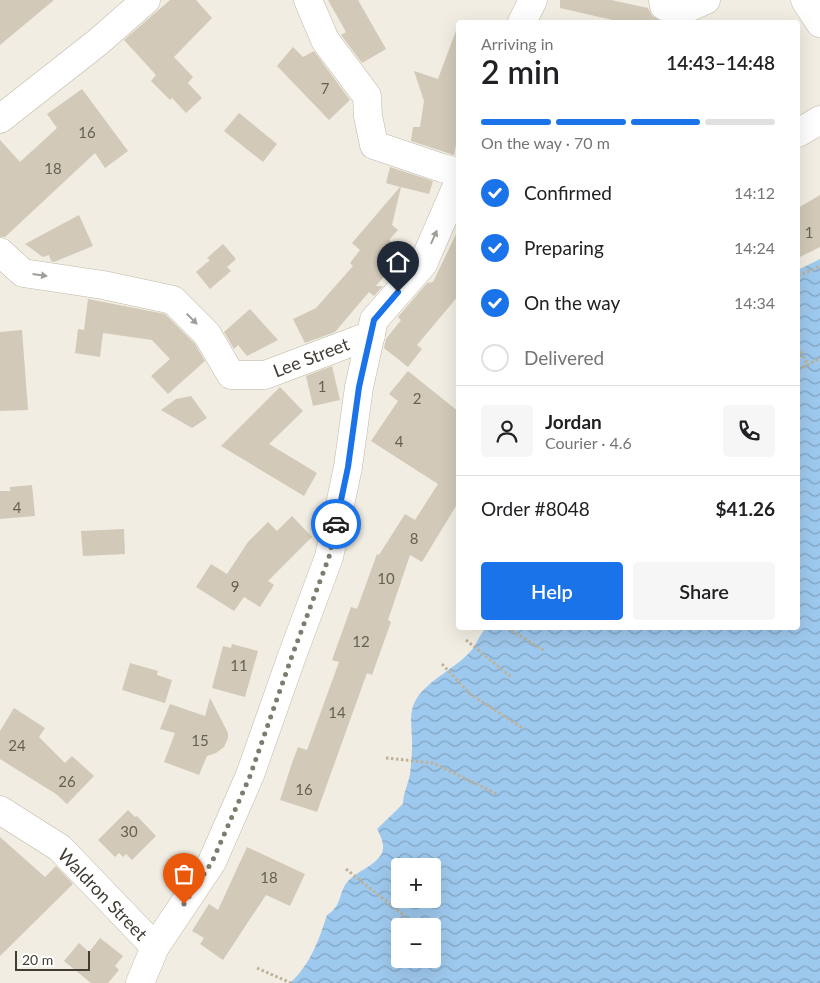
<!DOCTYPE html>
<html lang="en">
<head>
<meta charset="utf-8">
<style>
  :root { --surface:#fff; --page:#f6f6f6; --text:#202124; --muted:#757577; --line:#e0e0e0; --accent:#1a73e8 }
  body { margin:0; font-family:Lato,sans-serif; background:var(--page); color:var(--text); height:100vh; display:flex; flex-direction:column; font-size:19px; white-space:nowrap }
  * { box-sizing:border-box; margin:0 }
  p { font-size:16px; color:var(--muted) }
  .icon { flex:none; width:28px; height:28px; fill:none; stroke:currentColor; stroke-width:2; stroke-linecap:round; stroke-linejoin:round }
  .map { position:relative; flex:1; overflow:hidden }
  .sheet { position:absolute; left:456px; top:20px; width:344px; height:610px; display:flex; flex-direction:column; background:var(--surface); border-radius:5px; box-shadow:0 5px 20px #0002 }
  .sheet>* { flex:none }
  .fabs { position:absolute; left:391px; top:858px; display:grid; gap:10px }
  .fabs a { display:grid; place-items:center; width:50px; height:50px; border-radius:5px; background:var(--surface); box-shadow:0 5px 20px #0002; font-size:25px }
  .scale { position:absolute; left:15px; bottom:12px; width:75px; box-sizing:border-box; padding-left:5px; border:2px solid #423d33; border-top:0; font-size:14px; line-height:18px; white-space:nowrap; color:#423d33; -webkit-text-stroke:4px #fff; paint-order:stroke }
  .pin { position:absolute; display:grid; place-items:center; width:42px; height:42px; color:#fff; margin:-51px -21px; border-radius:50% 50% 50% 0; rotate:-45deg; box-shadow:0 0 5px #0007 }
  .pin .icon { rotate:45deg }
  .courier { position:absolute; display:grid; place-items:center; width:50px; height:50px; margin:-25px; border:4px solid #1a73e8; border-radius:50%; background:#fff; color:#222; box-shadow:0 1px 6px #0007 }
  .head em { font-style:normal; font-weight:600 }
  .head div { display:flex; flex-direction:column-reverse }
  .head { display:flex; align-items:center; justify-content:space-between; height:85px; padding:0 25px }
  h1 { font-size:32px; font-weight:600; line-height:38px }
  .bar { display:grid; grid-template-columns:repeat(4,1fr); gap:8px 5px; align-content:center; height:60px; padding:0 25px }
  .bar i { height:6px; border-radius:4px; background:var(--line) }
  .bar .active { background:var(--accent) }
  .bar p { grid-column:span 4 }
  .line { display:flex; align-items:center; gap:12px; padding:0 25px; border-top:1px solid var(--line) }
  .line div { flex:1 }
  .round { display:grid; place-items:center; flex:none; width:52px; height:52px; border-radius:5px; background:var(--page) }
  ol { padding:0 25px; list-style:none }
  li { display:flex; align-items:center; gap:15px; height:55px }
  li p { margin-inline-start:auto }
  li .icon { padding:5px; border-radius:50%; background:var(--accent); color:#fff; stroke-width:4 }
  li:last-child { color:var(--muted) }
  li i { width:28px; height:28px; border:2px solid var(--line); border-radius:50% }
  .primary-button { display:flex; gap:10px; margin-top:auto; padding:10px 25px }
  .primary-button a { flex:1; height:58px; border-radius:5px; background:var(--accent); color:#fff; font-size:20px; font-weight:600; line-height:58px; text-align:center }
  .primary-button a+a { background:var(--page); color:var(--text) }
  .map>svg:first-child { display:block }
  .water { fill:url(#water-waves); fill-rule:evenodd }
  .building { fill:#d2c9b8 }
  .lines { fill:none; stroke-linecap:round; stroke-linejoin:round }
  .minor-casing { stroke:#bfb8a8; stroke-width:29 }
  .path { stroke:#bdb297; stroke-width:3; stroke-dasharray:2.5 2.5; stroke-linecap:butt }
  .minor { stroke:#fff; stroke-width:28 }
  .oneway { fill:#a09e99 }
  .done { stroke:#7f7b70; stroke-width:5; stroke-dasharray:0 9 }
  .route { stroke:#1a73e8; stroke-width:6 }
  .labels { text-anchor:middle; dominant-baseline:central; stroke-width:4; stroke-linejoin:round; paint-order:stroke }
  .number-label { font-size:15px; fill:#666054 }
  .street-label { font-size:18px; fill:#423d33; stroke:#fff }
</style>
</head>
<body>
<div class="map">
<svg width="820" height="983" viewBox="0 0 820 983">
  <defs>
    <pattern id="water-waves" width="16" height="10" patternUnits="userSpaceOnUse" patternTransform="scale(1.25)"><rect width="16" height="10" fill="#9ec9ee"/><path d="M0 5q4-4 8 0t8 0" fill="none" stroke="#82a4c1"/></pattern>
  </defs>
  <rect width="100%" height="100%" fill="#f1ede2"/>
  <path class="water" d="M 820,259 L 820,983 L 290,983 C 310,965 319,940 327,915 C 343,906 338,891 349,880 C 358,871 375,865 381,855 C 386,846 381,837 377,829 L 403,804 C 403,793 408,785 410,774 C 411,766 412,756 412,747 C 413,731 407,713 417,698 C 429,680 455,668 469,653 C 476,646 479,635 486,628 L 798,628 L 798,270 ZM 400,866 L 432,866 L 432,899 L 400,899 ZM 400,926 L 432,926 L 432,959 L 400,959 Z"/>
  <g class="building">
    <polygon points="0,0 54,0 0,45"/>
    <polygon points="170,0 196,0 212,18 174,57 193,77 188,83 202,98 186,113 172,98 170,100 151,81 156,75 124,40"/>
    <polygon points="328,0 358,0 386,49 362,63 341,35 346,32"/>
    <polygon points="560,0 611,0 648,8 652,16 663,22 621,22 560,8"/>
    <polygon points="457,28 459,29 459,129 454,155 411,141 413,127 420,127 424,101 414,71 438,79"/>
    <polygon points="293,47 303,57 314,51 350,100 329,120 277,66"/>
    <polygon points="82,89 128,151 105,168 95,153 5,237 0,237 0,140 20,162 57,128 47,114"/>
    <polygon points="239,113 277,144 263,162 224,131"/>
    <polygon points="390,167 433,181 429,194 401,187 392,225 398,230 389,240 404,253 376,286 383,286 374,296 369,292 335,332 305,343 293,319 316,308 353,266 350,263 360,250 352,243 400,187 386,183"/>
    <polygon points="820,195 820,247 798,258 798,208"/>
    <polygon points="79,215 93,246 54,262 51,261 49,255 43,257 25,244"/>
    <polygon points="459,228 459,295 417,345 422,349 408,367 384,348 386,339 401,320 398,317 427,283 433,282"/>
    <polygon points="223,244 236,259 227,267 231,271 210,289 196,272 210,260 207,258"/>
    <polygon points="88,299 165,314 195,344 205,361 168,394 151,376 170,359 152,340 103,333 100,357 75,353 78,329 84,330"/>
    <polygon points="250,309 278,340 247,356 238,345 234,349 224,332"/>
    <polygon points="22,330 28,410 0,411 0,332"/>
    <polygon points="332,366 340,400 313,406 306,376"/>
    <polygon points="408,371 459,412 459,501 422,562 410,555 388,620 391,622 372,675 367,673 317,812 280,800 292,763 298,747 307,750 339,662 332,660 351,607 357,609 377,554 379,555 405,514 415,520 438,484 371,441 398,401 389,394"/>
    <polygon points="280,387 303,411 269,444 317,473 304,496 221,446"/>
    <polygon points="191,396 207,418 192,428 161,410 176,399"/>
    <polygon points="32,485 35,516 0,519 0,491 10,491 10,487"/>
    <polygon points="292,516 312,537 268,581 274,585 260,607 244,597 234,611 196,587 211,564 227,574 248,542 268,522 277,531"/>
    <polygon points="124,529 125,554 83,556 81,531"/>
    <polygon points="232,644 258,651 245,697 212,688 223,646 231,648"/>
    <polygon points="130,663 158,671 157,675 172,680 165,703 122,690"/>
    <polygon points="210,698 228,733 228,738 224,747 216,753 207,756 199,775 164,762 175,733 160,729 170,704 205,716"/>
    <polygon points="14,708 45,728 39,737 65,763 72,756 94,776 67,804 56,794 0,759 0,731"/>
    <polygon points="128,810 135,817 137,816 156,836 132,860 126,854 123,857 119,853 115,857 98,840"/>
    <polygon points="0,837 45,877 56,866 73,884 0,956"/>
    <polygon points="247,847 305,874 290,906 266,895 223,960 200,944 204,938 192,931 209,904 218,910"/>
    <polygon points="100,938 123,956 115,966 119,970 108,983 91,983 64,961 79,943 89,952"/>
  </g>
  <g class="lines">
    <g class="minor-casing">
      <g id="minor">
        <polyline points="308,0 325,40 367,96 368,116 374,145 442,168 459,172"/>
        <polyline points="663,0 664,6 679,12 706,0"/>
        <polyline points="805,0 820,23"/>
        <polyline points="522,22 533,0"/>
        <polyline points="0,119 98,42 146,0"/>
        <polyline points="798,133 820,120"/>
        <polyline points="0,252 23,273 103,285 173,300 207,334 231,375 265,375 371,335"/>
        <polyline points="0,810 60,848 155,947"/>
        <polyline points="140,983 155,947 212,862 250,775 292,656 329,557 348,467 359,387 374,320 423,264 459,181"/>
      </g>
    </g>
    <g class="path">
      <polyline points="798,276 820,266"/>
      <polyline points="798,347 808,365"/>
      <polyline points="798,370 820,358"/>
      <polyline points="507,628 545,651"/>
      <polyline points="466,640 511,677"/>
      <polyline points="442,664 470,694 524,729"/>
      <polyline points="386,758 433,763 497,794"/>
      <polyline points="346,869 406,917"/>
      <polyline points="257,968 291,983"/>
    </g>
    <use href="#minor" class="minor"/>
  </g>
  <defs><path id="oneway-solid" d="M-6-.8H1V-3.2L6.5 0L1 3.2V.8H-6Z" transform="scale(1.25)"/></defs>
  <g class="oneway">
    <use href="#oneway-solid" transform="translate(434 237) rotate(-66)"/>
    <use href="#oneway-solid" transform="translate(40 275) rotate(8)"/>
    <use href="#oneway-solid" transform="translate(192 319) rotate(45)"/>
  </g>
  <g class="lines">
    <polyline class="done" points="184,904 212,862 250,776 292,656 329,557 336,524"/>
    <polyline class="route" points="336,524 348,467 359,387 374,320 398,292"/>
  </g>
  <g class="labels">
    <g class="number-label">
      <text x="325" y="88">7</text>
      <text x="87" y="132">16</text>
      <text x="53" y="168">18</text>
      <text x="809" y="232">1</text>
      <text x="322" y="386">1</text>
      <text x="417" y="398">2</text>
      <text x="399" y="441">4</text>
      <text x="17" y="507">4</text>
      <text x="414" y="538">8</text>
      <text x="386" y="578">10</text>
      <text x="235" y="586">9</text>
      <text x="361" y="641">12</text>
      <text x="239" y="665">11</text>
      <text x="337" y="712">14</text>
      <text x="200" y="740">15</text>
      <text x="17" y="745">24</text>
      <text x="67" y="781">26</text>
      <text x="304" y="789">16</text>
      <text x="129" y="831">30</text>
      <text x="269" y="877">18</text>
    </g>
    <g class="street-label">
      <text transform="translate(311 357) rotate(-21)">Lee Street</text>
      <text transform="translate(103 894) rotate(46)">Waldron Street</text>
    </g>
  </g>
</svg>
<div class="fabs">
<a>+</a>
<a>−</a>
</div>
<div class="scale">20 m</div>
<div class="pin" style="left:184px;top:904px;background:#ea580c"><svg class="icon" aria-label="bag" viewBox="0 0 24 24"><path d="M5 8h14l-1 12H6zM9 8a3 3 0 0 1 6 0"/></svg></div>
<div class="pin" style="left:398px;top:292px;background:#1f2937"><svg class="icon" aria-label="home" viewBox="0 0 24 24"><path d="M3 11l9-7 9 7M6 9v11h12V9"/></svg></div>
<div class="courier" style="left:336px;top:524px"><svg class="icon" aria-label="car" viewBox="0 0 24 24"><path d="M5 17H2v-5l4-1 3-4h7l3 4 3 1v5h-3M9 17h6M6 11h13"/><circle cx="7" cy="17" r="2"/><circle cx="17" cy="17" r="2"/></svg></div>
<section class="sheet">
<div class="head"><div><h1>2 min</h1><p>Arriving in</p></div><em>14:43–14:48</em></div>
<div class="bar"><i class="active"></i><i class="active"></i><i class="active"></i><i></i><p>On the way · 70 m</p></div>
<ol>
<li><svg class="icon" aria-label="check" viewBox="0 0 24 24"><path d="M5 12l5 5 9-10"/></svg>Confirmed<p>14:12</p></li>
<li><svg class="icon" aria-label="check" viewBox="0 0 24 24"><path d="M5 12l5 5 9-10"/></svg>Preparing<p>14:24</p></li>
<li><svg class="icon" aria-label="check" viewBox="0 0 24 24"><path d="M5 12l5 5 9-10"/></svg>On the way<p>14:34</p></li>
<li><i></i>Delivered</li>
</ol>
<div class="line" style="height:90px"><a class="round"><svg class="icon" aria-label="person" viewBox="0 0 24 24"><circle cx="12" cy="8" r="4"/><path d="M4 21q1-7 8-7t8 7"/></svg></a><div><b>Jordan</b><p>Courier · 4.6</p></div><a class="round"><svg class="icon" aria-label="phone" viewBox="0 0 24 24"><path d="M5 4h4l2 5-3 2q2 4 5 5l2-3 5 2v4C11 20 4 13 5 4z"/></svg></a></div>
<div class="line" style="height:65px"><div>Order #8048</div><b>$41.26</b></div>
<div class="primary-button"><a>Help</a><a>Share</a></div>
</section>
</div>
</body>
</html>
